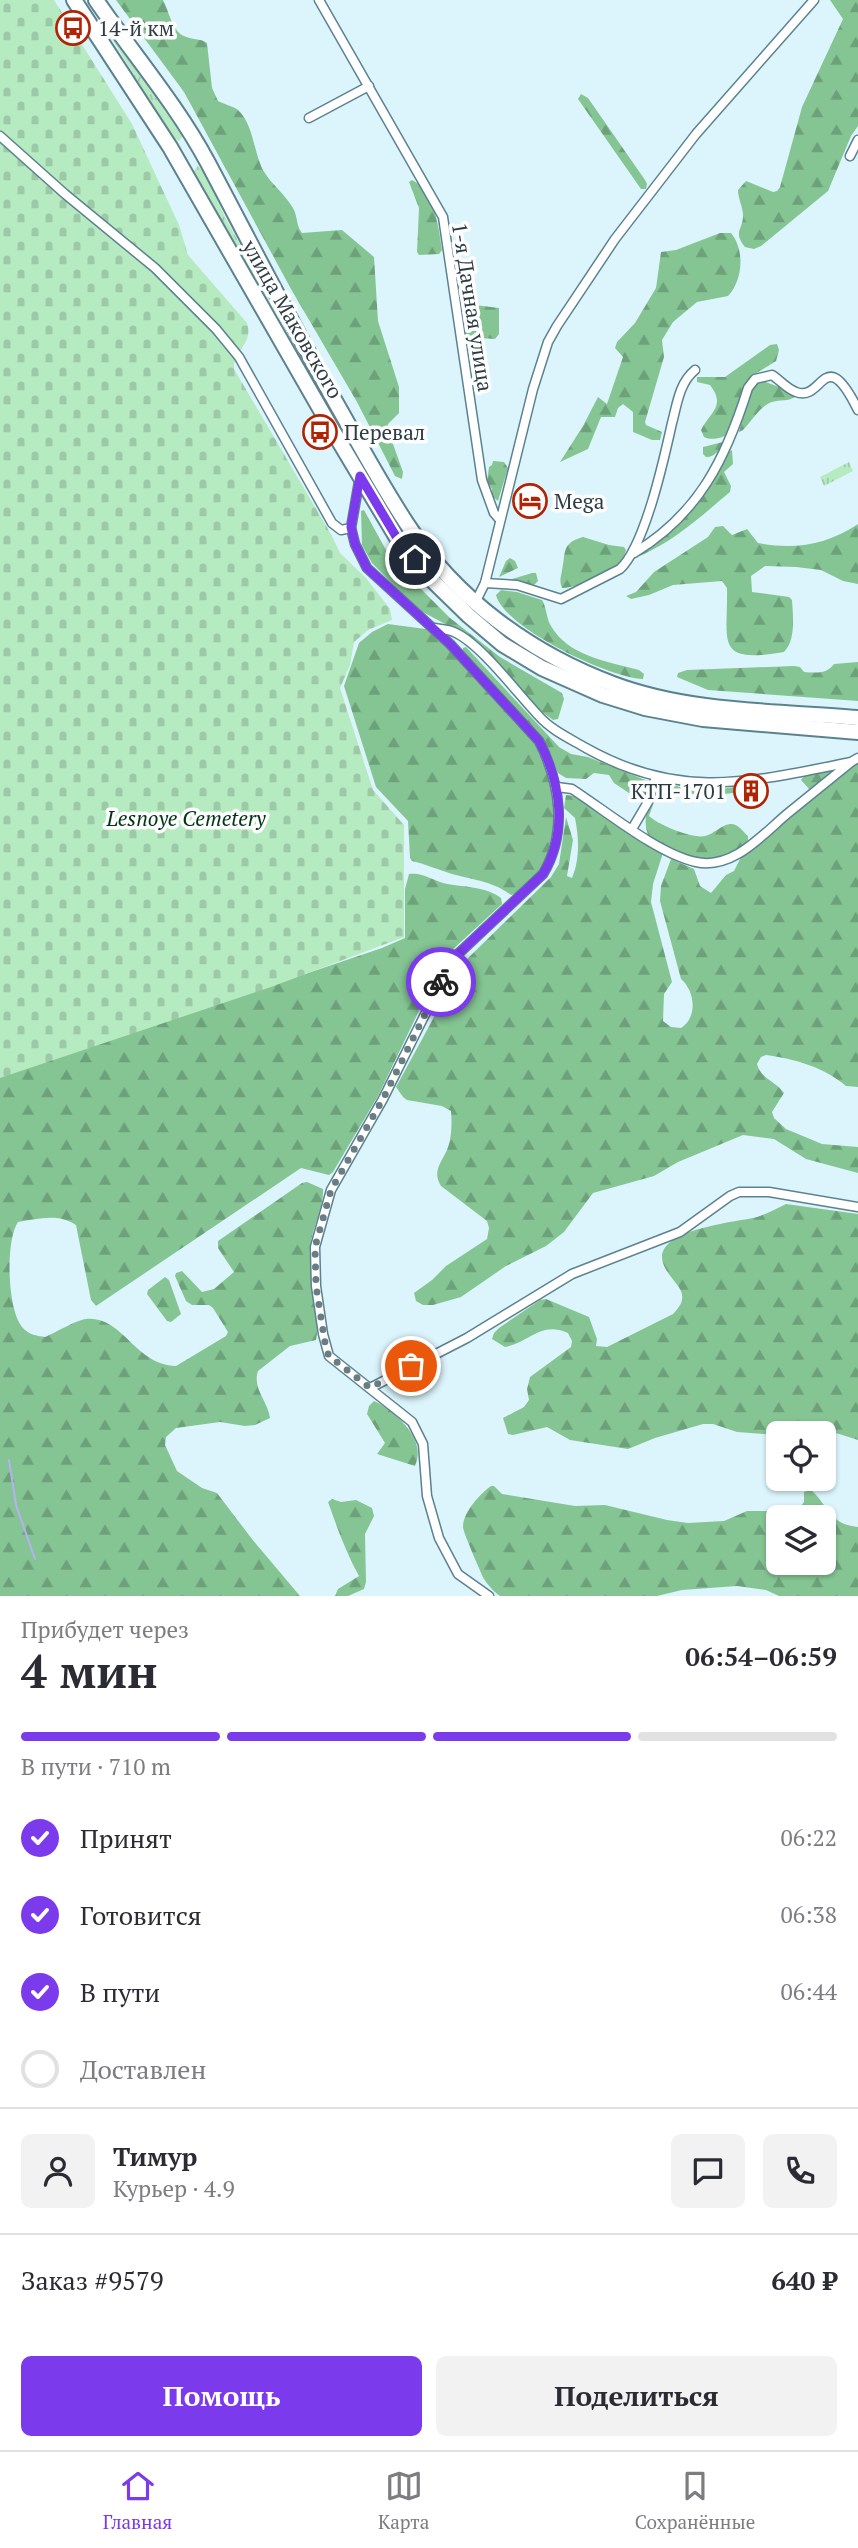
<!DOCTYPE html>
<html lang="ru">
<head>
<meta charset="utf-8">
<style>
  :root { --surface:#fff; --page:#f2f2f3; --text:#2b2b33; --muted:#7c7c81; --line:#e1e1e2; --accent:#7c3aed }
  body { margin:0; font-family:"PT Serif",serif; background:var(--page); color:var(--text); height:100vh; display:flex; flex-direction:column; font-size:26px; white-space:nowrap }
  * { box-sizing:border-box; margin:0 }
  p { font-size:23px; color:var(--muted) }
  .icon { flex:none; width:38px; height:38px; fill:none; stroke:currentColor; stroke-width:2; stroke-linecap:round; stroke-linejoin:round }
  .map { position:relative; height:1596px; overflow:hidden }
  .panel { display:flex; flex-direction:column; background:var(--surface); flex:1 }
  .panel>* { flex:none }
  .tools { position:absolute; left:766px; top:1421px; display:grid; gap:14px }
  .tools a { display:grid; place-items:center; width:70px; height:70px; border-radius:10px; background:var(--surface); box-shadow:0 2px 5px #0004; font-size:35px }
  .pin { position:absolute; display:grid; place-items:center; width:60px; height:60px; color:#fff; margin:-30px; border:4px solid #fff; border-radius:50%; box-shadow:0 2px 7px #0007 }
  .courier { position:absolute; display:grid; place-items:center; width:70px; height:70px; margin:-35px; border:5px solid #7c3aed; border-radius:50%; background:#fff; color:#222; box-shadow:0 2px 9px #0007 }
  .head em { font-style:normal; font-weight:600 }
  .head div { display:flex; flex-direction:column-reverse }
  .head { display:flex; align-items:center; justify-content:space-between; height:119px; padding:0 21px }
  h1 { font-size:46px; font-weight:600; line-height:52px }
  .bar { display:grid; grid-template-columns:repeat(4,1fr); gap:10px 7px; align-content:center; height:84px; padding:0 21px }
  .bar i { height:9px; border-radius:5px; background:var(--line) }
  .bar .active { background:var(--accent) }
  .bar p { grid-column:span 4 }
  .line { display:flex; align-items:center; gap:18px; padding:0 21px; border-top:2px solid var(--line) }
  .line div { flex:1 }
  .round { display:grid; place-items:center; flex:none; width:74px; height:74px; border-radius:10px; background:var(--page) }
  ol { padding:0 21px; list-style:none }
  li { display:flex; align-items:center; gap:21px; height:77px }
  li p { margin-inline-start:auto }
  li .icon { padding:7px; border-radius:50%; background:var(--accent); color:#fff; stroke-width:4 }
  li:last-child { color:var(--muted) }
  li i { width:38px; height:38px; border:4px solid var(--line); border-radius:50% }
  .button { display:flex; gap:14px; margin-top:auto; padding:14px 21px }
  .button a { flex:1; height:80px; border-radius:10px; background:var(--accent); color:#fff; font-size:28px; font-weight:600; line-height:80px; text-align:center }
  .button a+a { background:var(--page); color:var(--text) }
  .menu { display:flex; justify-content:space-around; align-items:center; height:98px; border-top:2px solid var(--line); background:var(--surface); font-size:19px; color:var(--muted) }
  .menu a { display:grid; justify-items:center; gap:4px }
  .menu .active { color:var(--accent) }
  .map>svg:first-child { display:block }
  .grass { fill:url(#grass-tufts) }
  .forest { fill:url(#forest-firs); fill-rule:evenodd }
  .cemetery { fill:url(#cemetery-stones) }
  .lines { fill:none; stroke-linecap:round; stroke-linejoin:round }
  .stream { stroke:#b8b0f6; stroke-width:2 }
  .minor-casing { stroke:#5c828f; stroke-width:11 }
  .trunk-casing { stroke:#5c828f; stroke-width:18 }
  .minor { stroke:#fff; stroke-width:8 }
  .trunk { stroke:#fff; stroke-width:14 }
  .done { stroke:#6a7d83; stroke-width:7; stroke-dasharray:0 12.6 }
  .route { stroke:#7c3aed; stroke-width:9 }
  .labels { text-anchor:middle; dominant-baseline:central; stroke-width:7; stroke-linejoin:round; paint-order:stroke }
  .poi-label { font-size:21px; fill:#2c3c42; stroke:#fdfdfd; text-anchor:start }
  .street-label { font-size:21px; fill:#2c3c42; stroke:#fdfdfd }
  .park-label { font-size:21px; font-style:italic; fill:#013414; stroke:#fdfdfd }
</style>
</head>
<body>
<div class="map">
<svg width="858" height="1596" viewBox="0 0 858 1596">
  <defs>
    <pattern id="grass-tufts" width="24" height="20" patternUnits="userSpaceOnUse" patternTransform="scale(1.75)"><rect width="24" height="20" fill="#b6eac0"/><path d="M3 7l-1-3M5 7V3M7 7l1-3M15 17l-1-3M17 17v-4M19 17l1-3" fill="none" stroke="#9dcaa6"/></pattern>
    <pattern id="forest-firs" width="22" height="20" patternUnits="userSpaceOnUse" patternTransform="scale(1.75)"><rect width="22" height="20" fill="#85c593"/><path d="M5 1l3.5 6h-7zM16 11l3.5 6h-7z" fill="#6da17a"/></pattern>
    <pattern id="cemetery-stones" width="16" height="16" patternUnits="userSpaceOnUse" patternTransform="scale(1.75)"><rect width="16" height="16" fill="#b6eac0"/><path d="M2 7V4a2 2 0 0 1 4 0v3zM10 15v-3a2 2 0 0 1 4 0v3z" fill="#9dcaa6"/></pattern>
  </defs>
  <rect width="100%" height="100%" fill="#dcf5fd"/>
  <g class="grass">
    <polygon points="104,26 181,133 182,137 179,141 172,137"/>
    <polygon points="198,166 205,174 225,217 289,335 197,178 193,172"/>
    <polygon points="849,462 853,471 824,486 820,477"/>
  </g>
  <g class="forest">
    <path d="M 116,0 L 163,0 C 169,11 172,31 184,36 C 192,40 200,38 207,43 L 212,88 L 218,101 C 223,104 233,106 238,110 C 253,123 254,153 263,170 C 271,184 285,194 293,208 C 298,217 296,226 302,233 L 342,230 L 374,257 L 378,321 L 399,387 L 399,413 L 388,424 L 388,430 L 403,472 L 402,479 L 395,476 L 357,402 L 291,289 L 184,92 Z"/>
    <path d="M 830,0 L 858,0 L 858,126 L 851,136 L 828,191 L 761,246 L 754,249 L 745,247 C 732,231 744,229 743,214 C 742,205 738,198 738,190 L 746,181 L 773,192 L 777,191 L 780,187 L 802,107 L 843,19 Z"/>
    <polygon points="581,94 588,98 645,180 647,184 646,189 641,189 578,99"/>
    <path d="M 412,180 C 434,190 439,229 442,250 L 439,254 L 419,255 L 417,252 L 419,208 L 409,182 Z"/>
    <path d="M 720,233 L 731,233 C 745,250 743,280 728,296 L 697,302 L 673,322 L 662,340 L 664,357 L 645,422 L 646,425 L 662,432 L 660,440 L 652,440 L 633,432 L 633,412 L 623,404 L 618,408 L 615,417 L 601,417 L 588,449 L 560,462 L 583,426 L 598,397 L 607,404 L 623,357 L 615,348 L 617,342 L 635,323 L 656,288 L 661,252 L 676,250 Z"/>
    <polygon points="467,304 499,308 499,334 495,339 466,337 463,306"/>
    <path d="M 777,344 L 779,350 L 776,361 L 755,374 L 746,384 L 731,432 C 724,438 712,441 704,437 L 701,430 C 711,411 726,406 710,385 L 697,382 L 697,377 L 725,377 L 770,345 Z"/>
    <path d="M 763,381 L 779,387 L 795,397 C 787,402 781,399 772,402 C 760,406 752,421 743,430 L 739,432 L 751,390 L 754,384 Z"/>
    <path d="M 723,442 C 722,449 713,458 706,457 L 703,454 L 703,447 Z"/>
    <path d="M 732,450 L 733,464 L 724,472 L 731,486 L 730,492 C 700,517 676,540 640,556 C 643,545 671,530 681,521 C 704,501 714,477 728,452 Z"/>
    <polygon points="493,461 504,462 508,468 498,501 492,496 492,489 487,481 489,467 492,465"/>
    <polygon points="364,510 386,550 398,566 450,618 500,657 562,693 564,699 558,719 553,720 541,711 468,636 417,609 372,563 362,545 361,511"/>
    <path d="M 858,524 L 858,584 L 843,581 L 821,570 L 796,567 L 765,566 L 751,576 L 752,592 L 789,597 L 792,600 C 793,615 796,641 784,652 C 714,664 728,643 727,588 L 722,581 L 673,585 L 649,595 L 631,599 L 626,596 L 636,592 L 654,572 L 708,537 L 715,527 L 723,526 L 732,535 L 747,529 L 758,543 C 794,550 827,545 858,524 Z"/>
    <path d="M 583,537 L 609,545 L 624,547 L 626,550 C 624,556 623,561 618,565 C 609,573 574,589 562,588 C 559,580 561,578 562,570 C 566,553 561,543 583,537 Z"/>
    <polygon points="510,558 515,561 518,568 499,577 506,561"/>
    <polygon points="532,573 536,573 538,581 534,585 509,580"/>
    <path d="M 501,590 L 517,592 L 542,600 C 547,608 546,618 551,626 C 568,656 609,662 639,670 L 644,674 L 643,679 C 610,678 504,628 496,595 Z"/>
    <path d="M 388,624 L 433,630 L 534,742 L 553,787 L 554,827 L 546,859 L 539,871 L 515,894 L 511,895 C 491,880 471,880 449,873 C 436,869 425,864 412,861 L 410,858 L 408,821 L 376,787 L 344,686 L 359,643 L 372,632 Z"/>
    <polygon points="466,647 559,747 571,754 588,757 648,781 645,800 641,801 614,783 609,775 594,773 586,779 566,778 558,773 544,742 463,651 463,648"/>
    <path d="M 858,662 L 858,701 L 708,690 L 677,677 L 678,673 L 687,670 L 794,666 L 800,667 L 804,672 C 816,673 827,674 834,664 Z"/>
    <path d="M 858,763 L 858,1087 L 846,1086 C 824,1067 795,1059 766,1055 L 761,1057 L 757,1064 C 761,1079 776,1081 784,1093 L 772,1112 L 774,1118 L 786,1129 L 822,1144 L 858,1147 L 858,1173 L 806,1159 L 774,1139 L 743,1135 L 678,1162 L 654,1176 L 593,1193 L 564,1232 L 546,1246 L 506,1266 L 461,1297 L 433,1305 L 423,1305 L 416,1301 L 414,1293 L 432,1280 L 446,1266 L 487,1239 L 489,1228 L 487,1221 L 441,1186 C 432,1172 441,1163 447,1150 C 452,1138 452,1123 451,1111 L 442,1106 L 407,1100 L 403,1097 L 396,1087 L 464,962 L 551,877 L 559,864 L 566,817 L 573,840 L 567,876 L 572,878 C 580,859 579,838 575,818 L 564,808 L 566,795 L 575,796 L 663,853 L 653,884 L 651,902 L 672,982 L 664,994 L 663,1021 L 671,1027 L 681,1028 C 698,1017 695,991 681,979 L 660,901 L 661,886 L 671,859 L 694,869 L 700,886 L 711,893 L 726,875 L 734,871 L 740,859 Z"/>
    <polygon points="831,771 833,774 810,790 801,780 804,776"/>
    <path d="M 658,783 L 693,789 L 720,789 L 760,784 L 760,787 L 734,793 L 701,796 L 682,791 L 655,799 L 649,816 C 659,825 692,839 705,836 C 714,834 721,825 730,824 C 738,823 743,832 748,836 L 748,840 C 719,873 680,855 649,837 C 641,818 649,801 658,783 Z"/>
    <path d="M 409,874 C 423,872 433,881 447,884 C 465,887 487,887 501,898 L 502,904 L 451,951 L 440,967 L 378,1096 L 333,1172 L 329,1175 L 301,1168 L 96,1306 L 91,1300 L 76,1225 C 57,1213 39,1219 18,1222 C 5,1240 7,1314 24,1329 C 30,1335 38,1336 45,1337 C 55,1333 76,1320 86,1319 C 124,1316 134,1365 176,1366 L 226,1336 L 228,1332 L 213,1308 L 209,1305 L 192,1305 L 186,1301 L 175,1276 L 176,1273 L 182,1271 L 202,1292 L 214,1289 L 234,1272 L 218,1248 L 218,1241 L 302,1183 L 307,1182 L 323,1189 C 324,1207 312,1228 310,1247 C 308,1278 322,1310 316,1340 L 290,1346 L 258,1371 C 252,1389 268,1401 270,1418 L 255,1425 L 245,1426 L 220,1422 L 176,1428 L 166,1437 L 165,1445 L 177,1471 L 202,1488 L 217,1493 L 252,1539 L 300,1596 L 0,1596 L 0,1077 L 382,948 L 405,938 L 405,889 Z"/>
    <path d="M 786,1204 L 858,1214 L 858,1440 L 836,1433 L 825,1424 L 810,1425 L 800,1433 L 779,1433 L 779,1435 L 737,1432 L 713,1424 L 703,1424 L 655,1438 L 628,1449 L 570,1440 L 547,1427 L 513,1435 L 508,1434 L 503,1418 L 524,1407 L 529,1400 L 527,1389 L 530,1377 L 571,1347 L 572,1341 L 568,1333 C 540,1321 531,1342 505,1347 L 492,1339 L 494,1333 L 499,1328 L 540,1300 L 546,1299 L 589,1317 L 597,1339 L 596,1346 L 607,1347 L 673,1314 C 696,1291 670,1284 663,1263 C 652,1229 738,1222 757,1217 C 767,1214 776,1209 786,1204 Z"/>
    <polygon points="165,1277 169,1280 181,1314 171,1322 167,1321 147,1294 148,1290"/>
    <path d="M 374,1401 C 395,1411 428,1440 415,1466 L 377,1454 L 385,1443 L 367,1414 L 369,1406 Z"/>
    <path d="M 491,1486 L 494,1486 L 502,1494 L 575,1506 L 605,1505 L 667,1520 L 688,1523 L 724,1521 L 747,1511 L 788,1511 L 801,1506 L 804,1502 L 804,1492 L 811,1490 C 829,1506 829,1524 858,1527 L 858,1596 L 779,1596 L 766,1590 L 737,1586 L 682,1590 L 657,1596 L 500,1596 C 494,1592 488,1585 484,1579 C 481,1573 463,1532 463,1527 C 463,1512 480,1494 491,1486 ZM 779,1517 L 824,1517 L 824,1563 L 779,1563 Z"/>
    <path d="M 332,1499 L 341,1502 L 356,1500 L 372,1508 L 374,1516 L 365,1534 L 366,1582 L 364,1589 L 348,1596 L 335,1596 L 338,1589 L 359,1576 C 346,1553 337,1527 328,1502 Z"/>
  </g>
  <path class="cemetery" d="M 0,0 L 54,0 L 132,124 L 179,225 L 188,255 L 247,323 C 254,343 233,351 234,369 L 332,536 L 340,553 L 366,578 L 390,609 L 392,620 L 368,630 L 354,642 L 350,665 L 340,688 L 373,790 L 404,825 L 404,937 L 271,987 L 0,1078 Z"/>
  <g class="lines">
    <polyline class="stream" points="9,1460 16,1505 35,1559"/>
    <g class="minor-casing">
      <g id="minor">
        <polyline points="319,0 443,217 482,480 494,513 500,520"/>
        <polyline points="309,118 369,86"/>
        <polyline points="0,136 65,194 155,268 216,329 239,357 332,523 341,530 351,528"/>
        <polyline points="850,156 858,140"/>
        <path d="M 360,476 L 351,528 L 355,544 L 367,568 L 450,644 L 539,741 C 560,783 568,832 543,874 L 457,955 L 447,970 L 383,1099 L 331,1190 L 315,1247 L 316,1286 L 323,1334 L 329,1356 L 412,1422 L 423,1444 L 427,1496 L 439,1538 L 458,1574 L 489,1596"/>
        <path d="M 634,553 C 699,514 726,458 748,388 L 755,379 L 772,375 C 780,380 787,389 796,392 C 823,403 824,341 858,410"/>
        <path d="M 485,583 L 517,585 L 561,599 L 620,569 C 645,546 664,459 672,423 C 677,405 679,383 695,370"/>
        <polyline points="475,603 485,583 533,389 548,342 557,326 615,239 696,134 814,0"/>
        <path d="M 434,628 C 440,629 448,629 454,632 C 480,643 517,693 538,715 C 551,730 569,738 586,748 C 680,801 751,782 851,762 L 858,758"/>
        <path d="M 557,787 L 572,789 C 606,811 658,854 696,862 C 733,870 762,835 787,814 C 808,797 829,780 850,763"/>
        <polyline points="632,829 648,802 656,777"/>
        <polyline points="370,1388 467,1338 572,1274 680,1232 730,1196 739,1192 769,1192 858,1207"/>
      </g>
    </g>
    <g class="trunk-casing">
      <g id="trunk">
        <polyline points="74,0 170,147 330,426 397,538 432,580 469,616 502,644 542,668 603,695 645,708 703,719 858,732"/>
        <path d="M 96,0 C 133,54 177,105 208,163 C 253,248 296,333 344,417 C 364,453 384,489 407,524 C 456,599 530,653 613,684 C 690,713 777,711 858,718"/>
      </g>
    </g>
    <use href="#minor" class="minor"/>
    <use href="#trunk" class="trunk"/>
  </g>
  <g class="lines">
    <polyline class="done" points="411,1366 370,1388 329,1356 326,1349 316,1286 315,1247 331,1190 383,1099 441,982"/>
    <path class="route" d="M 415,559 L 397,538 L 360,476 L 351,527 L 355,544 L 367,568 L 450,644 L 539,741 C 561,783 568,832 543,874 L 457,955 L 441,982"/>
  </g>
  <defs>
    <g id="bus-ring" transform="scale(1.75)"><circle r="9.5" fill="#fdfdfd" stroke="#b02303" stroke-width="1.5"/><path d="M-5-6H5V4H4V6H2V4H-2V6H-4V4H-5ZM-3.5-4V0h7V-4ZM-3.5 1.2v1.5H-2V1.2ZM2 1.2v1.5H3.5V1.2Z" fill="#b02303"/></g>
    <g id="hotel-ring" transform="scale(1.75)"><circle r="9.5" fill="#fdfdfd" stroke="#b02303" stroke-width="1.5"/><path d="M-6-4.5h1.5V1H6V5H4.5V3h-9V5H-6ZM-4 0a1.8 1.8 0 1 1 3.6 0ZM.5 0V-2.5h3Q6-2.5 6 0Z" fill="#b02303"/></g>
    <g id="building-ring" transform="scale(1.75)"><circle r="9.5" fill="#fdfdfd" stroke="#b02303" stroke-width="1.5"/><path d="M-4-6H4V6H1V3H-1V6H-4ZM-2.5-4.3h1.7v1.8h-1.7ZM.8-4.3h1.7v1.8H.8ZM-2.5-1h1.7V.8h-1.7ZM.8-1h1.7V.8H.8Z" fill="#b02303"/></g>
  </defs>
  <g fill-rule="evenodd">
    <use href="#bus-ring" x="73" y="28"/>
    <use href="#bus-ring" x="320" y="432"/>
    <use href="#hotel-ring" x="530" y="501"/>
    <use href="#building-ring" x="751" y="791"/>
  </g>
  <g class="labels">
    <g class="poi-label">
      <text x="98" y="28">14-й км</text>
      <text x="344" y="432">Перевал</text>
      <text x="554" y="501">Mega</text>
      <text x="726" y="791" text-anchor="end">КТП-1701</text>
    </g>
    <g class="street-label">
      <text transform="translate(473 307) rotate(81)">1-я Дачная улица</text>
      <text transform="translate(293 319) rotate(60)">улица Маковского</text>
    </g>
    <g class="park-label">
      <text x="186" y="818">Lesnoye Cemetery</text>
    </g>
  </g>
</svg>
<div class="tools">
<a><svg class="icon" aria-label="locate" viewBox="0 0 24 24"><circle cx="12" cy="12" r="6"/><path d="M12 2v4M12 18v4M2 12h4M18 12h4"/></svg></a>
<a><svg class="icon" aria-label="layers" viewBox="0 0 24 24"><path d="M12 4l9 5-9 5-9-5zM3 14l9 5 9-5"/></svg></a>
</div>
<div class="pin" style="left:411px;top:1366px;background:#ea580c"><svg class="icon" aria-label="bag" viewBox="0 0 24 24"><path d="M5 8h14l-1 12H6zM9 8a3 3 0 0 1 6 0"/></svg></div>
<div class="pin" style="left:415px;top:559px;background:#1f2937"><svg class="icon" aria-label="home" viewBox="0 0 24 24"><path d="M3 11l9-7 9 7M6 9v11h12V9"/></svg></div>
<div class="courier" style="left:441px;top:982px"><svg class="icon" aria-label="bike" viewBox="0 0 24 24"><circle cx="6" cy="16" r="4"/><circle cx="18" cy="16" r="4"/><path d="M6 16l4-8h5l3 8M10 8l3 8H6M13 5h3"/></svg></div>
</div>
<section class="panel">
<div class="head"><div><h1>4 мин</h1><p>Прибудет через</p></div><em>06:54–06:59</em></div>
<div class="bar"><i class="active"></i><i class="active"></i><i class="active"></i><i></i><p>В пути · 710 m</p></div>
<ol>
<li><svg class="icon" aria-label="check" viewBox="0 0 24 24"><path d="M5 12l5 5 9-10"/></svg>Принят<p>06:22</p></li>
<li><svg class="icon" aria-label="check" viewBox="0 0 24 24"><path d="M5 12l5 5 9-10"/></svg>Готовится<p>06:38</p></li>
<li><svg class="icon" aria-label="check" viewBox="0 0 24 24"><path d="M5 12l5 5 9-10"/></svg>В пути<p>06:44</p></li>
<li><i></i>Доставлен</li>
</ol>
<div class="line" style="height:126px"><a class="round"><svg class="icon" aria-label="person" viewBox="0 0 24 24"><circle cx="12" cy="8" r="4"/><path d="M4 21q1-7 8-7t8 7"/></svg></a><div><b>Тимур</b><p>Курьер · 4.9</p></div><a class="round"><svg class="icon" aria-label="chat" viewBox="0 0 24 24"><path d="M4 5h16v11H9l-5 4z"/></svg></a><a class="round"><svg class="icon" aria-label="phone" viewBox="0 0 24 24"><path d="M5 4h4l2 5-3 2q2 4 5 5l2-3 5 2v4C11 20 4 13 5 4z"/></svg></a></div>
<div class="line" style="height:91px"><div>Заказ #9579</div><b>640 ₽</b></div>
<div class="button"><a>Помощь</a><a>Поделиться</a></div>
</section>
<nav class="menu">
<a class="active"><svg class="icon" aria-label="home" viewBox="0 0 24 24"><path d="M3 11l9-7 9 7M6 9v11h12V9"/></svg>Главная</a>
<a><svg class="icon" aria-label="map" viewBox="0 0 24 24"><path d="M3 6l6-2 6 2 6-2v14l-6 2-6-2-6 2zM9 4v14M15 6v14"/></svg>Карта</a>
<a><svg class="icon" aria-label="saved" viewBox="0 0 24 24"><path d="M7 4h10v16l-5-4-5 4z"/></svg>Сохранённые</a>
</nav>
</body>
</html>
